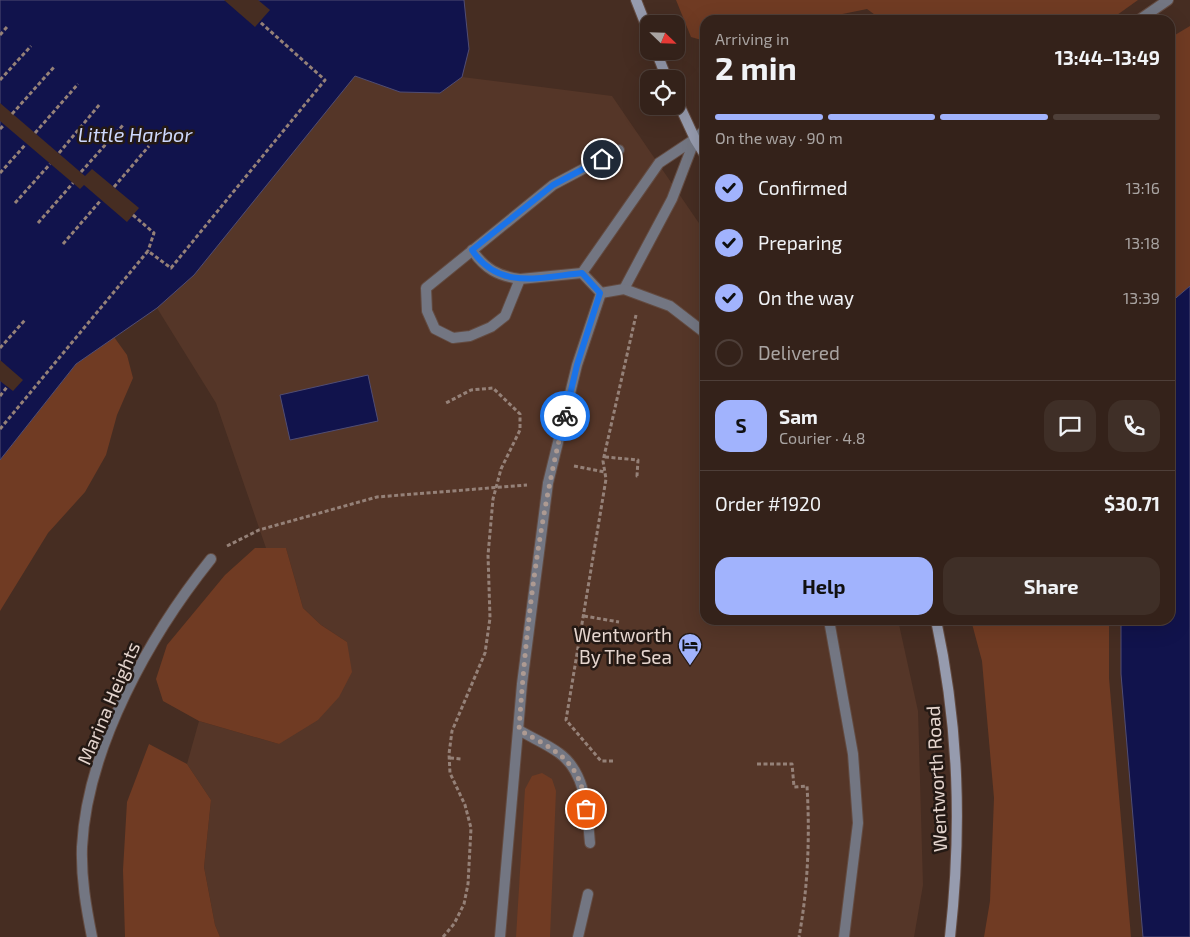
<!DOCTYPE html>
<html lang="en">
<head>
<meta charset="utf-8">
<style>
  :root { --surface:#34221a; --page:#3f2f27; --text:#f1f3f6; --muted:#a9a4a2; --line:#4e3f39; --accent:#a1b3fd }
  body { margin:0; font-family:"Exo 2",sans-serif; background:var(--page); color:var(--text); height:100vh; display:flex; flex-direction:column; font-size:19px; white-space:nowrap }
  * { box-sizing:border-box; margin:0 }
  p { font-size:16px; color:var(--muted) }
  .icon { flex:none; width:28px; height:28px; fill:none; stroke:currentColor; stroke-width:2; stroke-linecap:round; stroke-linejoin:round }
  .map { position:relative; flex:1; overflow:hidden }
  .sheet { position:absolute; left:700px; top:15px; width:475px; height:610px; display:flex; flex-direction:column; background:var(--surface); border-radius:15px; box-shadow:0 5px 20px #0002,0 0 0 1px var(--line) }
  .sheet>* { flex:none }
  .needle { width:32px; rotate:113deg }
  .controls { position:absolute; left:640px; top:15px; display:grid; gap:10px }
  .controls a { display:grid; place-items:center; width:45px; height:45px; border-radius:10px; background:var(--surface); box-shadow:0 5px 20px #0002,0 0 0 1px var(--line); font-size:25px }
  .pin { position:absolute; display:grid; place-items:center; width:42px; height:42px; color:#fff; margin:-21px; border:2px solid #fff; border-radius:50%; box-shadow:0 1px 5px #0007 }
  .courier { position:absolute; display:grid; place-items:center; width:50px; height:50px; margin:-25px; border:4px solid #1a73e8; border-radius:50%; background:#fff; color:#222; box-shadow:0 1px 6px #0007 }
  .summary em { font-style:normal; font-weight:700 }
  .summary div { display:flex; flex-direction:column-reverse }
  .summary { display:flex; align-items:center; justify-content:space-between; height:85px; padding:0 15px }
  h1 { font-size:32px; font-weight:700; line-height:38px }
  .bar { display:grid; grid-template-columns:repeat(4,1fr); gap:8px 5px; align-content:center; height:60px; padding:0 15px }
  .bar i { height:6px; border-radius:4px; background:var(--line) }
  .bar .current { background:var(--accent) }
  .bar p { grid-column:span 4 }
  .line { display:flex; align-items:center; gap:12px; padding:0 15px; border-top:1px solid var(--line) }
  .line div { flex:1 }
  .round { display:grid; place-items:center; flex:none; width:52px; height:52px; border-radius:15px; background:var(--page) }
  ol { padding:0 15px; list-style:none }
  li { display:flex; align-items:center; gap:15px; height:55px }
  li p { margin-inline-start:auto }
  li .icon { padding:5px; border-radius:50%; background:var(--accent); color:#111; stroke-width:4 }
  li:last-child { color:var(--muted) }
  li i { width:28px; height:28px; border:2px solid var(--line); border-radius:50% }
  .cta { display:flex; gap:10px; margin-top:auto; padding:10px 15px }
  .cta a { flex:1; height:58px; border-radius:15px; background:var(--accent); color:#111; font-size:20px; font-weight:700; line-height:58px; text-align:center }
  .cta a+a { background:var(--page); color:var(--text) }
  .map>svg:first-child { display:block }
  .built { fill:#553628 }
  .green { fill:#703b23 }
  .water { fill:#11134c; stroke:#514d73 }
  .pier { fill:#462d22 }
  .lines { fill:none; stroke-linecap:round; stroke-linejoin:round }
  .service-casing { stroke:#634b41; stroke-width:12 }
  .minor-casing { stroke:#634b41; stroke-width:12 }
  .secondary-casing { stroke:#634b41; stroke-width:12 }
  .path { stroke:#958178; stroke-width:3; stroke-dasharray:4 2.5; stroke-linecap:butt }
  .service { stroke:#737682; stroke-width:10 }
  .minor { stroke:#737682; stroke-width:10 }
  .secondary { stroke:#969bae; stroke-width:10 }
  .done { stroke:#ad9a92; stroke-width:5; stroke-dasharray:0 9 }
  .route { stroke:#1a73e8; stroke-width:6 }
  .labels { text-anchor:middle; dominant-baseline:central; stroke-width:5; stroke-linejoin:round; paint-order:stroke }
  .poi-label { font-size:19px; fill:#e5d5ce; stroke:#241914; text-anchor:end }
  .street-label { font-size:19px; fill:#e5d5ce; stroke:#241914 }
  .water-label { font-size:20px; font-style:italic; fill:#ced8fd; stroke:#241914 }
</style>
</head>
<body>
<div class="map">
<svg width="1190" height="937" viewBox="0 0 1190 937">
  <rect width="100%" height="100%" fill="#462d22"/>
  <polygon class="built" points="355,76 400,92 440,93 462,77 612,96 705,232 705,620 898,620 918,711 923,885 914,937 220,937 215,925 204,867 211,800 187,764 199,721 279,744 347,642 321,625 303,608 286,548 266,548 216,403 157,308 194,275"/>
  <g class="green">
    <polygon points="676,0 1138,0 1110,20 882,20 867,9 813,20 705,20 705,41 691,37"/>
    <polygon points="1190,26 1190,286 1170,303 1170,38"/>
    <polygon points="114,337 127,355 133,378 117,415 106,455 85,492 48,533 0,611 0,460 76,364"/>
    <polygon points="255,548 286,548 303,608 321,625 347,642 352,672 339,697 318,720 279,744 199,721 163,701 156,679 167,645 225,575"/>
    <polygon points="971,620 1109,620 1109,678 1131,937 984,937 990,901 994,798 982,661"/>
    <polygon points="149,744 187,764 211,800 204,867 215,925 220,937 125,937 123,870 127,802"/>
    <polygon points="542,773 552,779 556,791 550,937 516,937 525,789 532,776"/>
  </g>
  <g class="water">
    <polygon points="0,0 464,0 469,49 462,77 440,93 400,92 355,76 194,275 157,308 76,364 0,460"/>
    <polygon points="1190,286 1190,937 1143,937 1121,674 1121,620 1170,620 1170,303"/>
    <polygon points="368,375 378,421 290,440 280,395"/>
  </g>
  <g class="pier">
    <polygon points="224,0 258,0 270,10 255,27"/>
    <polygon points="0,103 85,176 92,169 139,208 127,222 84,185 80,189 0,121"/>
    <polygon points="0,360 23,380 13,391 0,381"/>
  </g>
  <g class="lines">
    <g class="service-casing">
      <g id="service">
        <polyline points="619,150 553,185 426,288 427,311 435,329 453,338 470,336 491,327 505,316 520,279 582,273 659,163 695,139"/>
        <path d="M 472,250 C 485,269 498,276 520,279"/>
        <polyline points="624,289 672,199 695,139"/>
        <polyline points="601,293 624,289 670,306 705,333"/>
        <polyline points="829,620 853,754 858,823 844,937"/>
        <path d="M 519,730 C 532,738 547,744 559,753 C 587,773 587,813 590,843"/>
        <polyline points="500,937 522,684 548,483 577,365 601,293 582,273"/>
        <polyline points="578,937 588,894"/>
      </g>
    </g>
    <g class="minor-casing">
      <g id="minor">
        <polyline points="1139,20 1168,0"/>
        <polyline points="695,139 705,130"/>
        <path d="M 92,937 C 86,907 81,878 82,847 C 87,747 150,635 211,559"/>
      </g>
    </g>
    <g class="secondary-casing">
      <g id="secondary">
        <polyline points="636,0 649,33"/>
        <polyline points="656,51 667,79"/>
        <polyline points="676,98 695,139 705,155"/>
        <path d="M 936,620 C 959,727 962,828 950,937"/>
      </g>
    </g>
    <g class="path">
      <polyline points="0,35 7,27"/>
      <polyline points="0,80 31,46"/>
      <polyline points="12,114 54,67"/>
      <polyline points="0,129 4,125"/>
      <polyline points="35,133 78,84"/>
      <polyline points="59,153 100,104"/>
      <polyline points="81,172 123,125"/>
      <polyline points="0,173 26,144"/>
      <polyline points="114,187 149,146"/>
      <polyline points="15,203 50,164"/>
      <polyline points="133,215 154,233 148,251"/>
      <polyline points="38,223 73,183"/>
      <polyline points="63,244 101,200"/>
      <polyline points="0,348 25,320"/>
      <polyline points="0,396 7,387"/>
      <polyline points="0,429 148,251 171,268 325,80 260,22"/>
      <polyline points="605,457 638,460 637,476 639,476"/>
      <polyline points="574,466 605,472"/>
      <polyline points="227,546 259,530 377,497 527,485"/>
      <polyline points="584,616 619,622"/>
      <polyline points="450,758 461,759"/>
      <polyline points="613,761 601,761 566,720 606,479 603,461 636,315"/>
      <path d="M 757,764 L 792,764 L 794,787 L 807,786 C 810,836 808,888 799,937"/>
      <polyline points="443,937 454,924 464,904 468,884 471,828 465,805 450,773 449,754 452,731 485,653 490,618 488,555 493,499 501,469 520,430 520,414 493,388 471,390 446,403"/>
    </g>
    <use href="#service" class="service"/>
    <use href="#minor" class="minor"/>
    <use href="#secondary" class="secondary"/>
  </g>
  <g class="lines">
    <path class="done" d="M 565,416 C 539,518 526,625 519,730 C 557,751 581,761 586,809"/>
    <path class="route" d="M 565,416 L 577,365 L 600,293 L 582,273 C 541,277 499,291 472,250 L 553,185 L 602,159"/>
  </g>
  <defs>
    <g id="hotel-pin" transform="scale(1.25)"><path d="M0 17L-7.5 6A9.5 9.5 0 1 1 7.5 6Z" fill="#a1b3fd" stroke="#241914"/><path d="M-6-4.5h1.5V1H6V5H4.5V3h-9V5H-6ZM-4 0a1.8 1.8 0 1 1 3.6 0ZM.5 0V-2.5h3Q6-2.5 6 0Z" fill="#111"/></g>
  </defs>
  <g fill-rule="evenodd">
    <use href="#hotel-pin" x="690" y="645"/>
  </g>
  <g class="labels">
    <g class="poi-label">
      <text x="672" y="634">Wentworth<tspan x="672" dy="22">By The Sea</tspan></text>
    </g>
    <g class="street-label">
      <text transform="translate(108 703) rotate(-67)">Marina Heights</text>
      <text transform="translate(936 779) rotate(-93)">Wentworth Road</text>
    </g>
    <g class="water-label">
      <text x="135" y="134">Little Harbor</text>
    </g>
  </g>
</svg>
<div class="controls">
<a><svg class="needle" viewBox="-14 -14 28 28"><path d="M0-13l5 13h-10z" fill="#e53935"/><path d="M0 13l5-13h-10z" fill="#a9a4a2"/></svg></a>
<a><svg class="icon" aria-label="locate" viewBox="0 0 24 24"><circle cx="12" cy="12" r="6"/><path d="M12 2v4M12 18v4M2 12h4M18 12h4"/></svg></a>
</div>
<div class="pin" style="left:586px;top:809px;background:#ea580c"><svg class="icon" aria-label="bag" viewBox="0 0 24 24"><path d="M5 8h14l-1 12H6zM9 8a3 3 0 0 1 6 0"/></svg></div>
<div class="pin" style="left:602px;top:159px;background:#1f2937"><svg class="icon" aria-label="home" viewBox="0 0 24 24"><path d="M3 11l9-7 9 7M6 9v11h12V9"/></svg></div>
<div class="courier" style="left:565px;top:416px"><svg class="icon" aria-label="bike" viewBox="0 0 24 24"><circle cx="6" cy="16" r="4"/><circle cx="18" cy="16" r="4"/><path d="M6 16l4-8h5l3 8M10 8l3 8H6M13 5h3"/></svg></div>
<section class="sheet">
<div class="summary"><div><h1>2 min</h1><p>Arriving in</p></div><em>13:44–13:49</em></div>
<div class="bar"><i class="current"></i><i class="current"></i><i class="current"></i><i></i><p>On the way · 90 m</p></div>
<ol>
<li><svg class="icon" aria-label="check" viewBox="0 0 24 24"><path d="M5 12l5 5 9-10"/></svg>Confirmed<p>13:16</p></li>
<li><svg class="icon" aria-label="check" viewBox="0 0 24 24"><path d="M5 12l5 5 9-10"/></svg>Preparing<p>13:18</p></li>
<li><svg class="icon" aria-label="check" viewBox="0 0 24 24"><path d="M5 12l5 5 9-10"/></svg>On the way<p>13:39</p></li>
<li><i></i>Delivered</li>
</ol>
<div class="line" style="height:90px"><b class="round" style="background:var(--accent);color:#111">S</b><div><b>Sam</b><p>Courier · 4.8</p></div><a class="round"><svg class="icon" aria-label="chat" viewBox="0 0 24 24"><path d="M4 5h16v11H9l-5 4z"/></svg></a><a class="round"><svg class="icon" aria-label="phone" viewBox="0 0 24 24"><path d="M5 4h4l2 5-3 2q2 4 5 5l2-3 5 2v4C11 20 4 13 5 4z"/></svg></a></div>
<div class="line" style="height:65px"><div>Order #1920</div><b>$30.71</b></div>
<div class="cta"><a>Help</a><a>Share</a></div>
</section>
</div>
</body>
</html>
